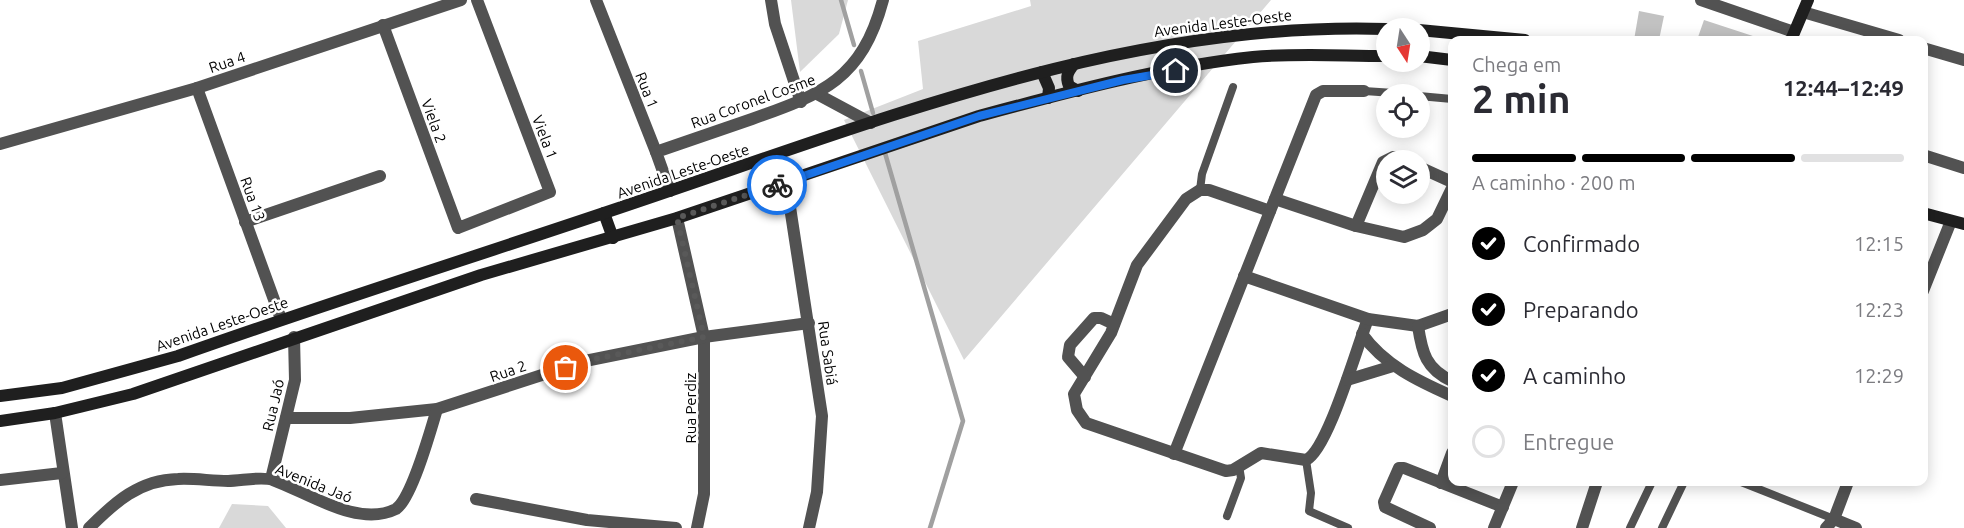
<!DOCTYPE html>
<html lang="pt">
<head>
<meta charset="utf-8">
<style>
  :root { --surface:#fff; --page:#f7f7f7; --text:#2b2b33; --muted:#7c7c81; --line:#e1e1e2; --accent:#000 }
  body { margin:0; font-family:Ubuntu,sans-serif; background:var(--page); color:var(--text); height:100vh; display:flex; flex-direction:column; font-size:22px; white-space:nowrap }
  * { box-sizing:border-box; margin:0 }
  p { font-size:20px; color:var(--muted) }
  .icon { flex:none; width:33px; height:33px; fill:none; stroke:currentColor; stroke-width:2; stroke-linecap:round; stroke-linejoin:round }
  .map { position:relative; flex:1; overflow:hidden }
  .panel { position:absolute; left:1448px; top:36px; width:480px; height:450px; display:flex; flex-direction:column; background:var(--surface); border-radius:12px; box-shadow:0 3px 15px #0003 }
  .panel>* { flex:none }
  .needle { width:39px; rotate:168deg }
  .fabs { position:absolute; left:1376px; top:18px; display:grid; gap:12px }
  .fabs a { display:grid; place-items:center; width:54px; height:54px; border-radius:50%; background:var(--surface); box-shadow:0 3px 15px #0003; font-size:30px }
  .pin { position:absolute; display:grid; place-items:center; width:51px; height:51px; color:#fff; margin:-26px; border:3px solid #fff; border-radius:50%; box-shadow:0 2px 6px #0007 }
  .courier { position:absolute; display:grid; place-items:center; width:60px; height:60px; margin:-30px; border:4px solid #1a73e8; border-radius:50%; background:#fff; color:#222; box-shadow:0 2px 8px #0007 }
  .summary em { font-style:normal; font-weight:600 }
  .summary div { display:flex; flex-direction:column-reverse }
  .summary { display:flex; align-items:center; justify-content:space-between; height:102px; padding:0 24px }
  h1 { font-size:39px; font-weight:600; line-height:45px }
  .bar { display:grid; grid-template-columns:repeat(4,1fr); gap:9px 6px; align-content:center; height:72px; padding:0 24px }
  .bar i { height:8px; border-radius:4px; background:var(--line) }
  .bar .selected { background:var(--accent) }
  .bar p { grid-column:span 4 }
  ol { padding:0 24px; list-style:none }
  li { display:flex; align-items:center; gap:18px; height:66px }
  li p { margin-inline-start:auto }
  li .icon { padding:6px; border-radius:50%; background:var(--accent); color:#fff; stroke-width:4 }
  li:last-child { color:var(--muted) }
  li i { width:33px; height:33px; border:3px solid var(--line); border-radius:50% }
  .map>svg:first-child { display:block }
  .green { fill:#d9d9d9 }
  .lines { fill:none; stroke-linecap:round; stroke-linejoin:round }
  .stream { stroke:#a0a0a0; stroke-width:4.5 }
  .building { fill:#c2c2c2 }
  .service { stroke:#525252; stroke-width:8 }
  .minor { stroke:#525252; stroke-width:12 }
  .tertiary { stroke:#525252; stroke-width:12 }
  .secondary { stroke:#1f1f1f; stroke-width:12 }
  .done { stroke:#595959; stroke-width:6; stroke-dasharray:0 10.8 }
  .route { stroke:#1a73e8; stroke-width:8 }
  .labels { text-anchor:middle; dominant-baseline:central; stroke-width:5; stroke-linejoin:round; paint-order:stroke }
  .street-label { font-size:15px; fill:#000; stroke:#fff }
</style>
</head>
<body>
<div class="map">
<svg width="1964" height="528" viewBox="0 0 1964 528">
  <rect width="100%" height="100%" fill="#fff"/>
  <g class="green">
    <polygon points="791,0 848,0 839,34 800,72"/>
    <polygon points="1030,0 1271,0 964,360 844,120 923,89 918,41 1031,6"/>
    <polygon points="232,504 268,506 286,528 219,528"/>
  </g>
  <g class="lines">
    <g class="stream">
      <polyline points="841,0 854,45"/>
      <polyline points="861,71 873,113"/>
      <polyline points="885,153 963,421 930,528"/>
    </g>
  </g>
  <g class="building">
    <polygon points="1639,11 1664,16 1659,40 1634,40"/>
    <polygon points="1704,20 1759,38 1759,40 1697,40"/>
  </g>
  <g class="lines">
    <g class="service">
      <polyline points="1364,91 1409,94"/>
      <polyline points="1419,96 1452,99"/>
      <polyline points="1200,190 1202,174 1233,87"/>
      <polyline points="1306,460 1311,493 1309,511 1348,528"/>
      <polyline points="1741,482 1834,519"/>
      <polyline points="1227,516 1241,478 1239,466"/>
      <polyline points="1630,528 1652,482"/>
      <polyline points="1662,528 1684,482"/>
    </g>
    <g class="minor">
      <polyline points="596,0 656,152"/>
      <polyline points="771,0 775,24 801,102"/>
      <polyline points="1701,0 1794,32"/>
      <polyline points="1803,12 1899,40"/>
      <polyline points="383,25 458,228 550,192 477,0"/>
      <polyline points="1923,48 1964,60"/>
      <polyline points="197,88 281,319"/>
      <polyline points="817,94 871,123"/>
      <polyline points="0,144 197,88 461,0"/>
      <polyline points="1923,155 1964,168"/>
      <polyline points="1419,167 1452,182"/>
      <polyline points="784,182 788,194 822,416 817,492 809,528"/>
      <polyline points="1275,199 1356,226 1404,237 1423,230 1437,219 1452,188"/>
      <path d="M 1270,211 L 1209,190 L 1200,190 L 1186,199 L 1137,265 L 1111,333 L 1074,394 L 1077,410 L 1086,423 L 1226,471 L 1233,470 L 1261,453 L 1306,460 C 1328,450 1357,346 1368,319"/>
      <polyline points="677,218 704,337 704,494 697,528"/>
      <polyline points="245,222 380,176"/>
      <polyline points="1356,226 1383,162 1393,157 1402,160"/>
      <polyline points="1244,276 1368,319 1418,326 1452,314"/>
      <polyline points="1923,291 1951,221"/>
      <path d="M 1418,326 C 1422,353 1426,369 1452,381"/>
      <path d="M 1362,334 C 1384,365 1418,381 1452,396"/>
      <polyline points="1085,377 1068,357 1070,345 1094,318 1101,318 1114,324"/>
      <polyline points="1347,380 1393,366"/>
      <polyline points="55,413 72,528"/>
      <polyline points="286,418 350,418 437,409 585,361 704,337 809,323"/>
      <polyline points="1174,454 1316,95 1323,91 1364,91"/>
      <polyline points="271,479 295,380 294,337"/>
      <polyline points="0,480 62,473"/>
      <polyline points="1441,483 1452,453"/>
      <polyline points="476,499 587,520 676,528"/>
      <polyline points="1834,519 1856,528"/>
      <path d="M 89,528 C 115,502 139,480 178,479 C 194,478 211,481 228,481 C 241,481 261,476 273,480 C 309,493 358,528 396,509 C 412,498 431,429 437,409"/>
      <polyline points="1430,528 1385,507 1384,502 1399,468 1404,468 1503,507"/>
      <polyline points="1494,528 1513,482"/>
      <polyline points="1582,528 1597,482"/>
      <polyline points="1826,528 1834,519 1848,482"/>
    </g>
    <path class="tertiary" d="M 670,191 L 656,152 C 688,141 720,130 752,119 C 823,94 862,79 883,0"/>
    <g class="secondary">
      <polyline points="1419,30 1525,40"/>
      <polyline points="1791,40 1808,0"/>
      <polyline points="1419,56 1452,60"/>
      <path d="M 1074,64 C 1068,72 1065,76 1069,86 L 1078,91"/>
      <polyline points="1042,72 1049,88 1048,98"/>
      <polyline points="604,213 613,238"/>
      <polyline points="1923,213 1964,224"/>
      <path d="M 0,396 L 62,388 L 178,356 C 341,298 506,247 669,191 C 901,112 1137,21 1386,29"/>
      <path d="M 0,421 L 55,413 L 133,394 L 481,275 L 677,218 L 979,116 C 1068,92 1160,67 1253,57 C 1296,53 1342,56 1386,56"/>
    </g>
  </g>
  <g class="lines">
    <polyline class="done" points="566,368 585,361 704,337 677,218 777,185"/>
    <polyline class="route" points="777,185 979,116 1123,80 1176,71"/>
  </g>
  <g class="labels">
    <g class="street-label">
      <text transform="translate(1223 23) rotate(-7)">Avenida Leste-Oeste</text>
      <text transform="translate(227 62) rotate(-19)">Rua 4</text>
      <text transform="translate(647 90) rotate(68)">Rua 1</text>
      <text transform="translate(753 101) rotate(-20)">Rua Coronel Cosme</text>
      <text transform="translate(434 121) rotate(70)">Viela 2</text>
      <text transform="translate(545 137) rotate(69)">Viela 1</text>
      <text transform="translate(683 171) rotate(-19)">Avenida Leste-Oeste</text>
      <text transform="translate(253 199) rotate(70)">Rua 13</text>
      <text transform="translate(222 324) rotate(-19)">Avenida Leste-Oeste</text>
      <text transform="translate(828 353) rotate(82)">Rua Sabiá</text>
      <text transform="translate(508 371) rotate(-19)">Rua 2</text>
      <text transform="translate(273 405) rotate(-77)">Rua Jaó</text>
      <text transform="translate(690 408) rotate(-90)">Rua Perdiz</text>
      <text transform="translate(314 483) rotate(22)">Avenida Jaó</text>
    </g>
  </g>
</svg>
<div class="fabs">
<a><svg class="needle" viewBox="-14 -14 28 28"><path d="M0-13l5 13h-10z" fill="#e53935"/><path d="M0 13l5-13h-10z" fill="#7c7c81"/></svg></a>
<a><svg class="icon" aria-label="locate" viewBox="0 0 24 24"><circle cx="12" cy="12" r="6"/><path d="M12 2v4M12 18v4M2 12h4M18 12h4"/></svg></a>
<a><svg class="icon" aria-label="layers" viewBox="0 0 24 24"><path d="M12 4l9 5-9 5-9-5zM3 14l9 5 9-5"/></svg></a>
</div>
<div class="pin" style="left:566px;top:368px;background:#ea580c"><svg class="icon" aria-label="bag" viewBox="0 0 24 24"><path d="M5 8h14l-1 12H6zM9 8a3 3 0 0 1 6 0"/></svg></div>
<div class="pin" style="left:1176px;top:71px;background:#1f2937"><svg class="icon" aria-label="home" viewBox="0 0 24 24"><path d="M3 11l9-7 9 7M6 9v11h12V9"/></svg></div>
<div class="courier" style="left:777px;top:185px"><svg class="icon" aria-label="bike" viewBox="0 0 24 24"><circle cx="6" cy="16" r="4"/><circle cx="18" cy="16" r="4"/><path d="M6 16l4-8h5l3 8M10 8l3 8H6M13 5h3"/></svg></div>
<section class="panel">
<div class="summary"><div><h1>2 min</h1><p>Chega em</p></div><em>12:44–12:49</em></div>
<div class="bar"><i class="selected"></i><i class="selected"></i><i class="selected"></i><i></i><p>A caminho · 200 m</p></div>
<ol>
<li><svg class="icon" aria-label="check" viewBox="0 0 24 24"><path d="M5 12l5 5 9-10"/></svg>Confirmado<p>12:15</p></li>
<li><svg class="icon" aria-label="check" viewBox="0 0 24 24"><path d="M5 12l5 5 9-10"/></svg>Preparando<p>12:23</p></li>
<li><svg class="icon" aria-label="check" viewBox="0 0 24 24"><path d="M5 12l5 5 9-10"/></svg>A caminho<p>12:29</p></li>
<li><i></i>Entregue</li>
</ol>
</section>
</div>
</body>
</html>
